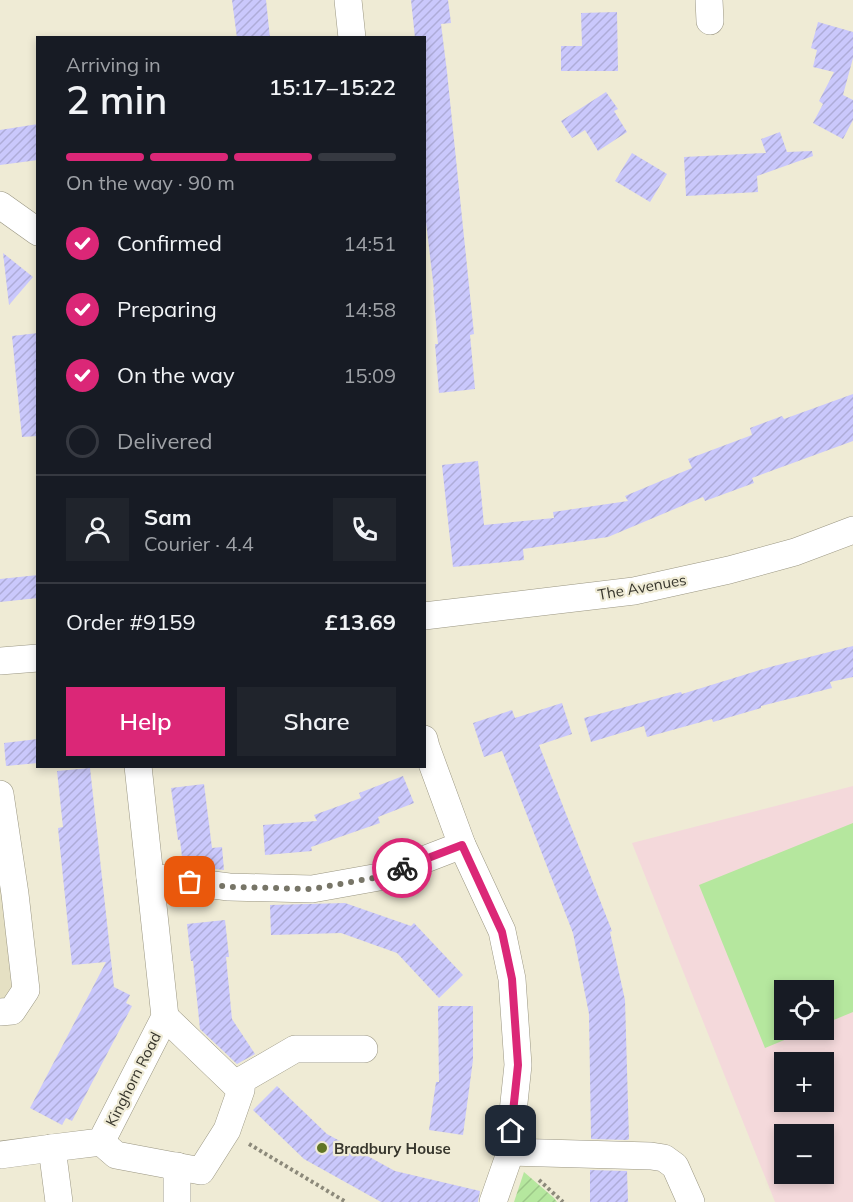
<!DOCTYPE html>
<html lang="en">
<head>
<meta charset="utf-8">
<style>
  :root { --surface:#171b24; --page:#20242c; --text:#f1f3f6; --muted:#9ea1a6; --line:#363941; --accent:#db2777 }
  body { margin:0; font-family:Mulish,sans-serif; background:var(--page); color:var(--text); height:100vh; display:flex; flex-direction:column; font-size:22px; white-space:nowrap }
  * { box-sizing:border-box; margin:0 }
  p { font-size:20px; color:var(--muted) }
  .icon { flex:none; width:33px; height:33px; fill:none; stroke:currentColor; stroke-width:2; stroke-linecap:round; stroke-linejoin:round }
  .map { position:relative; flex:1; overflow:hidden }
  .sheet { position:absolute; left:36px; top:36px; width:390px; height:732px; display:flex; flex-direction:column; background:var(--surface); border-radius:0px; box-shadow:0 3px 9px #0003 }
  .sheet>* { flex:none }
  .fabs { position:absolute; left:774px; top:980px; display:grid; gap:12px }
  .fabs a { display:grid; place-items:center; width:60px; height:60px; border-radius:0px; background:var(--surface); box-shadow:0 3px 9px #0003; font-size:30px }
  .pin { position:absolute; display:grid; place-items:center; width:51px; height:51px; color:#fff; margin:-26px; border-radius:12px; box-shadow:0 3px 9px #0006 }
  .courier { position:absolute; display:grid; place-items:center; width:60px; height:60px; margin:-30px; border:4px solid #db2777; border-radius:50%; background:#fff; color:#222; box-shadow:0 2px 8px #0007 }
  .summary em { font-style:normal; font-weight:600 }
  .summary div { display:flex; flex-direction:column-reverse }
  .summary { display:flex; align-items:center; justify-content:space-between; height:102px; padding:0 30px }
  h1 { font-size:39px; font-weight:600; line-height:45px }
  .bar { display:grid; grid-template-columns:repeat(4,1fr); gap:9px 6px; align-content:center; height:72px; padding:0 30px }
  .bar i { height:8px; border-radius:4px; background:var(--line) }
  .bar .selected { background:var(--accent) }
  .bar p { grid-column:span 4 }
  .line { display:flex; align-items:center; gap:15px; padding:0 30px; border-top:2px solid var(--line) }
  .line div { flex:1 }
  .round { display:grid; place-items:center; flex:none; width:63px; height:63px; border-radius:0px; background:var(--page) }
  ol { padding:0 30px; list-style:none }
  li { display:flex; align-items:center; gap:18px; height:66px }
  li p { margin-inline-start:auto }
  li .icon { padding:6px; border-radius:50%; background:var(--accent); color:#fff; stroke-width:4 }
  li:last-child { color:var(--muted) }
  li i { width:33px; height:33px; border:3px solid var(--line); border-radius:50% }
  .primary-button { display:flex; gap:12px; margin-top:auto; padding:12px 30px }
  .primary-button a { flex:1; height:69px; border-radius:0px; background:var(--accent); color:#fff; font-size:24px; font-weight:600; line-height:69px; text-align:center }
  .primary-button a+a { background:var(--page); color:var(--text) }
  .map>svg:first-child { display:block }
  .built { fill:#e5e0c3 }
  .education { fill:#f4d9db; fill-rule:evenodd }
  .grass { fill:#b5e79e }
  .garden { fill:url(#garden-furrows) }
  .building { fill:url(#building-hatch) }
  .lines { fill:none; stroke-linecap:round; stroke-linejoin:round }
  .minor-casing { stroke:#9a9682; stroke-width:28 }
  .path { stroke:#8c897a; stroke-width:4; stroke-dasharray:3 3; stroke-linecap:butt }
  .minor { stroke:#fff; stroke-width:27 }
  .done { stroke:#777567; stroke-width:6; stroke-dasharray:0 10.8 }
  .route { stroke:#db2777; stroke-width:8 }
  .poi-dot { fill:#607526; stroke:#efebd5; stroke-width:2 }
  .labels { text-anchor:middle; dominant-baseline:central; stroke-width:4.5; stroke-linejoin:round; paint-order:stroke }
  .street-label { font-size:15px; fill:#36352c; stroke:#efebd5 }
  .poi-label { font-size:15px; font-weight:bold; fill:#36352c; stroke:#efebd5; text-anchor:start }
</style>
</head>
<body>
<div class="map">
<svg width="853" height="1202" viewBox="0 0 853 1202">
  <defs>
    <pattern id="garden-furrows" width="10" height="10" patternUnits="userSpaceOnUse" patternTransform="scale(1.5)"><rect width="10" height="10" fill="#b5e79e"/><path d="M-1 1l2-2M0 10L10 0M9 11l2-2" fill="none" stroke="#9cc788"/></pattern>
    <pattern id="building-hatch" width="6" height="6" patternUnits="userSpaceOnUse" patternTransform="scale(1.5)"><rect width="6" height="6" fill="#cac8fc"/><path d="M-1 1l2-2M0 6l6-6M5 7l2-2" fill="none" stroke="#aeacd8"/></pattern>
  </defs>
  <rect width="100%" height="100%" fill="#efebd5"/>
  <polygon class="built" points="0,858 16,985 0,1007"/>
  <path class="education" d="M 853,786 L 853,1202 L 775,1202 L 632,843 ZM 784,990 L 824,990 L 824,1029 L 784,1029 ZM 784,1062 L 824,1062 L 824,1101 L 784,1101 ZM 784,1134 L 824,1134 L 824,1173 L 784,1173 Z"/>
  <polygon class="grass" points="853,823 853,1012 824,1024 824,990 784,990 784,1029 811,1029 765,1048 699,885"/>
  <polygon class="garden" points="524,1172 554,1198 557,1202 514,1202"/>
  <g class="building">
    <polygon points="232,0 266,0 270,38 237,38"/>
    <polygon points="411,0 448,0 451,23 441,24 447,72 474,334 470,335 475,389 439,393 435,344 438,344 433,290 434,290 424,205 424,38 415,38"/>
    <polygon points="617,12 618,71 561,71 561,46 582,46 581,13"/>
    <polygon points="818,22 853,32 853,58 843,95 853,100 853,120 843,139 813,123 823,104 819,101 834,72 813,67 817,50 811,48"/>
    <polygon points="606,92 618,109 614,111 627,132 598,151 585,130 572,138 561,121"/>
    <polygon points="38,124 38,160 0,165 0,130"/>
    <polygon points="780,132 787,152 812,151 813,156 757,176 758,192 686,196 684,157 766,153 761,139"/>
    <polygon points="632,153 667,174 650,202 615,181"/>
    <polygon points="3,253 33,277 9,305"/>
    <polygon points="38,333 38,436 22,437 12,336"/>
    <polygon points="853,394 853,441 752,478 754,483 705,501 703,497 608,537 523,549 524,560 453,567 442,465 478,461 484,525 554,518 553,512 628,501 625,496 692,468 688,459 752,435 750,428 782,416 784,419"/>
    <polygon points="38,575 38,598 0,602 0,579"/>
    <polygon points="853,646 853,677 830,682 832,688 761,706 761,708 713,722 712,719 647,737 644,726 591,742 584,718 681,692 682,694 770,667"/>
    <polygon points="562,703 572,734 539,745 612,931 610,932 625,1000 629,1139 627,1140 591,1139 589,1014 573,933 502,751 484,757 473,723 512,710 515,718"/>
    <polygon points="38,739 38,763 6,766 4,743"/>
    <polygon points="90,768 114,987 130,995 126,1003 132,1006 72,1121 66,1118 62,1125 30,1108 106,962 72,965 58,828 63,827 57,771"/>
    <polygon points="403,776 414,803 378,817 380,823 311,847 312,851 265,855 263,825 317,821 314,815 361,798 359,793"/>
    <polygon points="204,784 212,848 222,847 224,870 183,865 180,840 178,840 171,788"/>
    <polygon points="345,903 411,926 414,923 463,975 439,998 397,953 341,933 271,935 270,905"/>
    <polygon points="225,920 229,957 226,957 232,1019 255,1054 237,1064 200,1029 193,961 191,961 187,924"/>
    <polygon points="438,1006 473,1006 473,1060 463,1135 429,1130 436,1082 439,1082"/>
    <polygon points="277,1086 327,1134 395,1171 480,1191 478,1202 381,1202 304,1159 253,1110"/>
    <polygon points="590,1170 627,1171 628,1202 590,1202"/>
  </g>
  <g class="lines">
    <g class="minor-casing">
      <g id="minor">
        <polyline points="348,0 352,38"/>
        <polyline points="709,0 710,21"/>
        <polyline points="0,205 38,232"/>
        <polyline points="424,616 634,591 729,570 795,552 853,530"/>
        <polyline points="0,661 38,658"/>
        <polyline points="424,739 426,747 462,845 502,931 512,979 518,1065 508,1159 493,1202"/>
        <polyline points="0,794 15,894 26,990 12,1011 0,1012"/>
        <polyline points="150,877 229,887 312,889 379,877 462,845"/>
        <polyline points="235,1084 295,1049 364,1049"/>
        <polyline points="101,1142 116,1155 201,1171 227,1130 241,1090 165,1017"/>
        <polyline points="52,1148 59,1202"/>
        <polyline points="508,1152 651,1156 664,1158 675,1166 691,1202"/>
        <polyline points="0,1155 52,1148 101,1142 165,1017 138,766"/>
        <polyline points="177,1202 177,1166"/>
      </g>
    </g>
    <g class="path">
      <polyline points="249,1144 346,1202"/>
      <polyline points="539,1180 563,1202"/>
    </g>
    <use href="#minor" class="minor"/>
  </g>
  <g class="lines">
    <polyline class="done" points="190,882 230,887 312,889 379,877 402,868"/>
    <polyline class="route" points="402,868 462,845 502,932 512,979 518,1065 511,1131"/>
  </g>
  <circle class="poi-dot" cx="322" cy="1148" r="6"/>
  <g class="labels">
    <g class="street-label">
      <text transform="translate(642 587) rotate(-10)">The Avenues</text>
      <text transform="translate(133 1079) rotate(-63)">Kinghorn Road</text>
    </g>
    <g class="poi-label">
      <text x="334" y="1148">Bradbury House</text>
    </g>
  </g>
</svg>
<div class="fabs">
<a><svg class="icon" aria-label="locate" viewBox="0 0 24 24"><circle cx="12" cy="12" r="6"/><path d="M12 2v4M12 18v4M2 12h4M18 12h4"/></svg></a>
<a>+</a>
<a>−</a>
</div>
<div class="pin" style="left:190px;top:882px;background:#ea580c"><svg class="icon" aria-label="bag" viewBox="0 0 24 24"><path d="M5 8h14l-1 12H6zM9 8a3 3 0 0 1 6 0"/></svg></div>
<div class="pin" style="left:511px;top:1131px;background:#1f2937"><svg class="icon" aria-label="home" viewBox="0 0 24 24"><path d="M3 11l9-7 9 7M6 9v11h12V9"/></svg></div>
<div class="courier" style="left:402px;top:868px"><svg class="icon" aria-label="bike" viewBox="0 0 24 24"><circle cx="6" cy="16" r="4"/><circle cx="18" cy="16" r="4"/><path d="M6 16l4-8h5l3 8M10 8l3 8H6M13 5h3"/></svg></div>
<section class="sheet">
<div class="summary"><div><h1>2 min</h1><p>Arriving in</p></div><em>15:17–15:22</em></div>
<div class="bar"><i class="selected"></i><i class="selected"></i><i class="selected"></i><i></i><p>On the way · 90 m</p></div>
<ol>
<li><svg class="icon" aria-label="check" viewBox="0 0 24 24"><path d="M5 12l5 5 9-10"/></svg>Confirmed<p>14:51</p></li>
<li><svg class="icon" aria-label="check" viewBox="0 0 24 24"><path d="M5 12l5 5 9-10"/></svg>Preparing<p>14:58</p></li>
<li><svg class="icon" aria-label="check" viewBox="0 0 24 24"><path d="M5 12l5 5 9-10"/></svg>On the way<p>15:09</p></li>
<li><i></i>Delivered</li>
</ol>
<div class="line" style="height:108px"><a class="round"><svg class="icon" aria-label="person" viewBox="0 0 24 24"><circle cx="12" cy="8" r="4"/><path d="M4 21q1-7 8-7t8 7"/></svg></a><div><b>Sam</b><p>Courier · 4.4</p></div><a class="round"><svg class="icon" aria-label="phone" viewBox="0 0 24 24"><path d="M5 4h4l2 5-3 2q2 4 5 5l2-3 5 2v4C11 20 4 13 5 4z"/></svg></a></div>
<div class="line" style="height:78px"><div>Order #9159</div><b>£13.69</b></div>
<div class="primary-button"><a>Help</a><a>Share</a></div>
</section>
</div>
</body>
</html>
